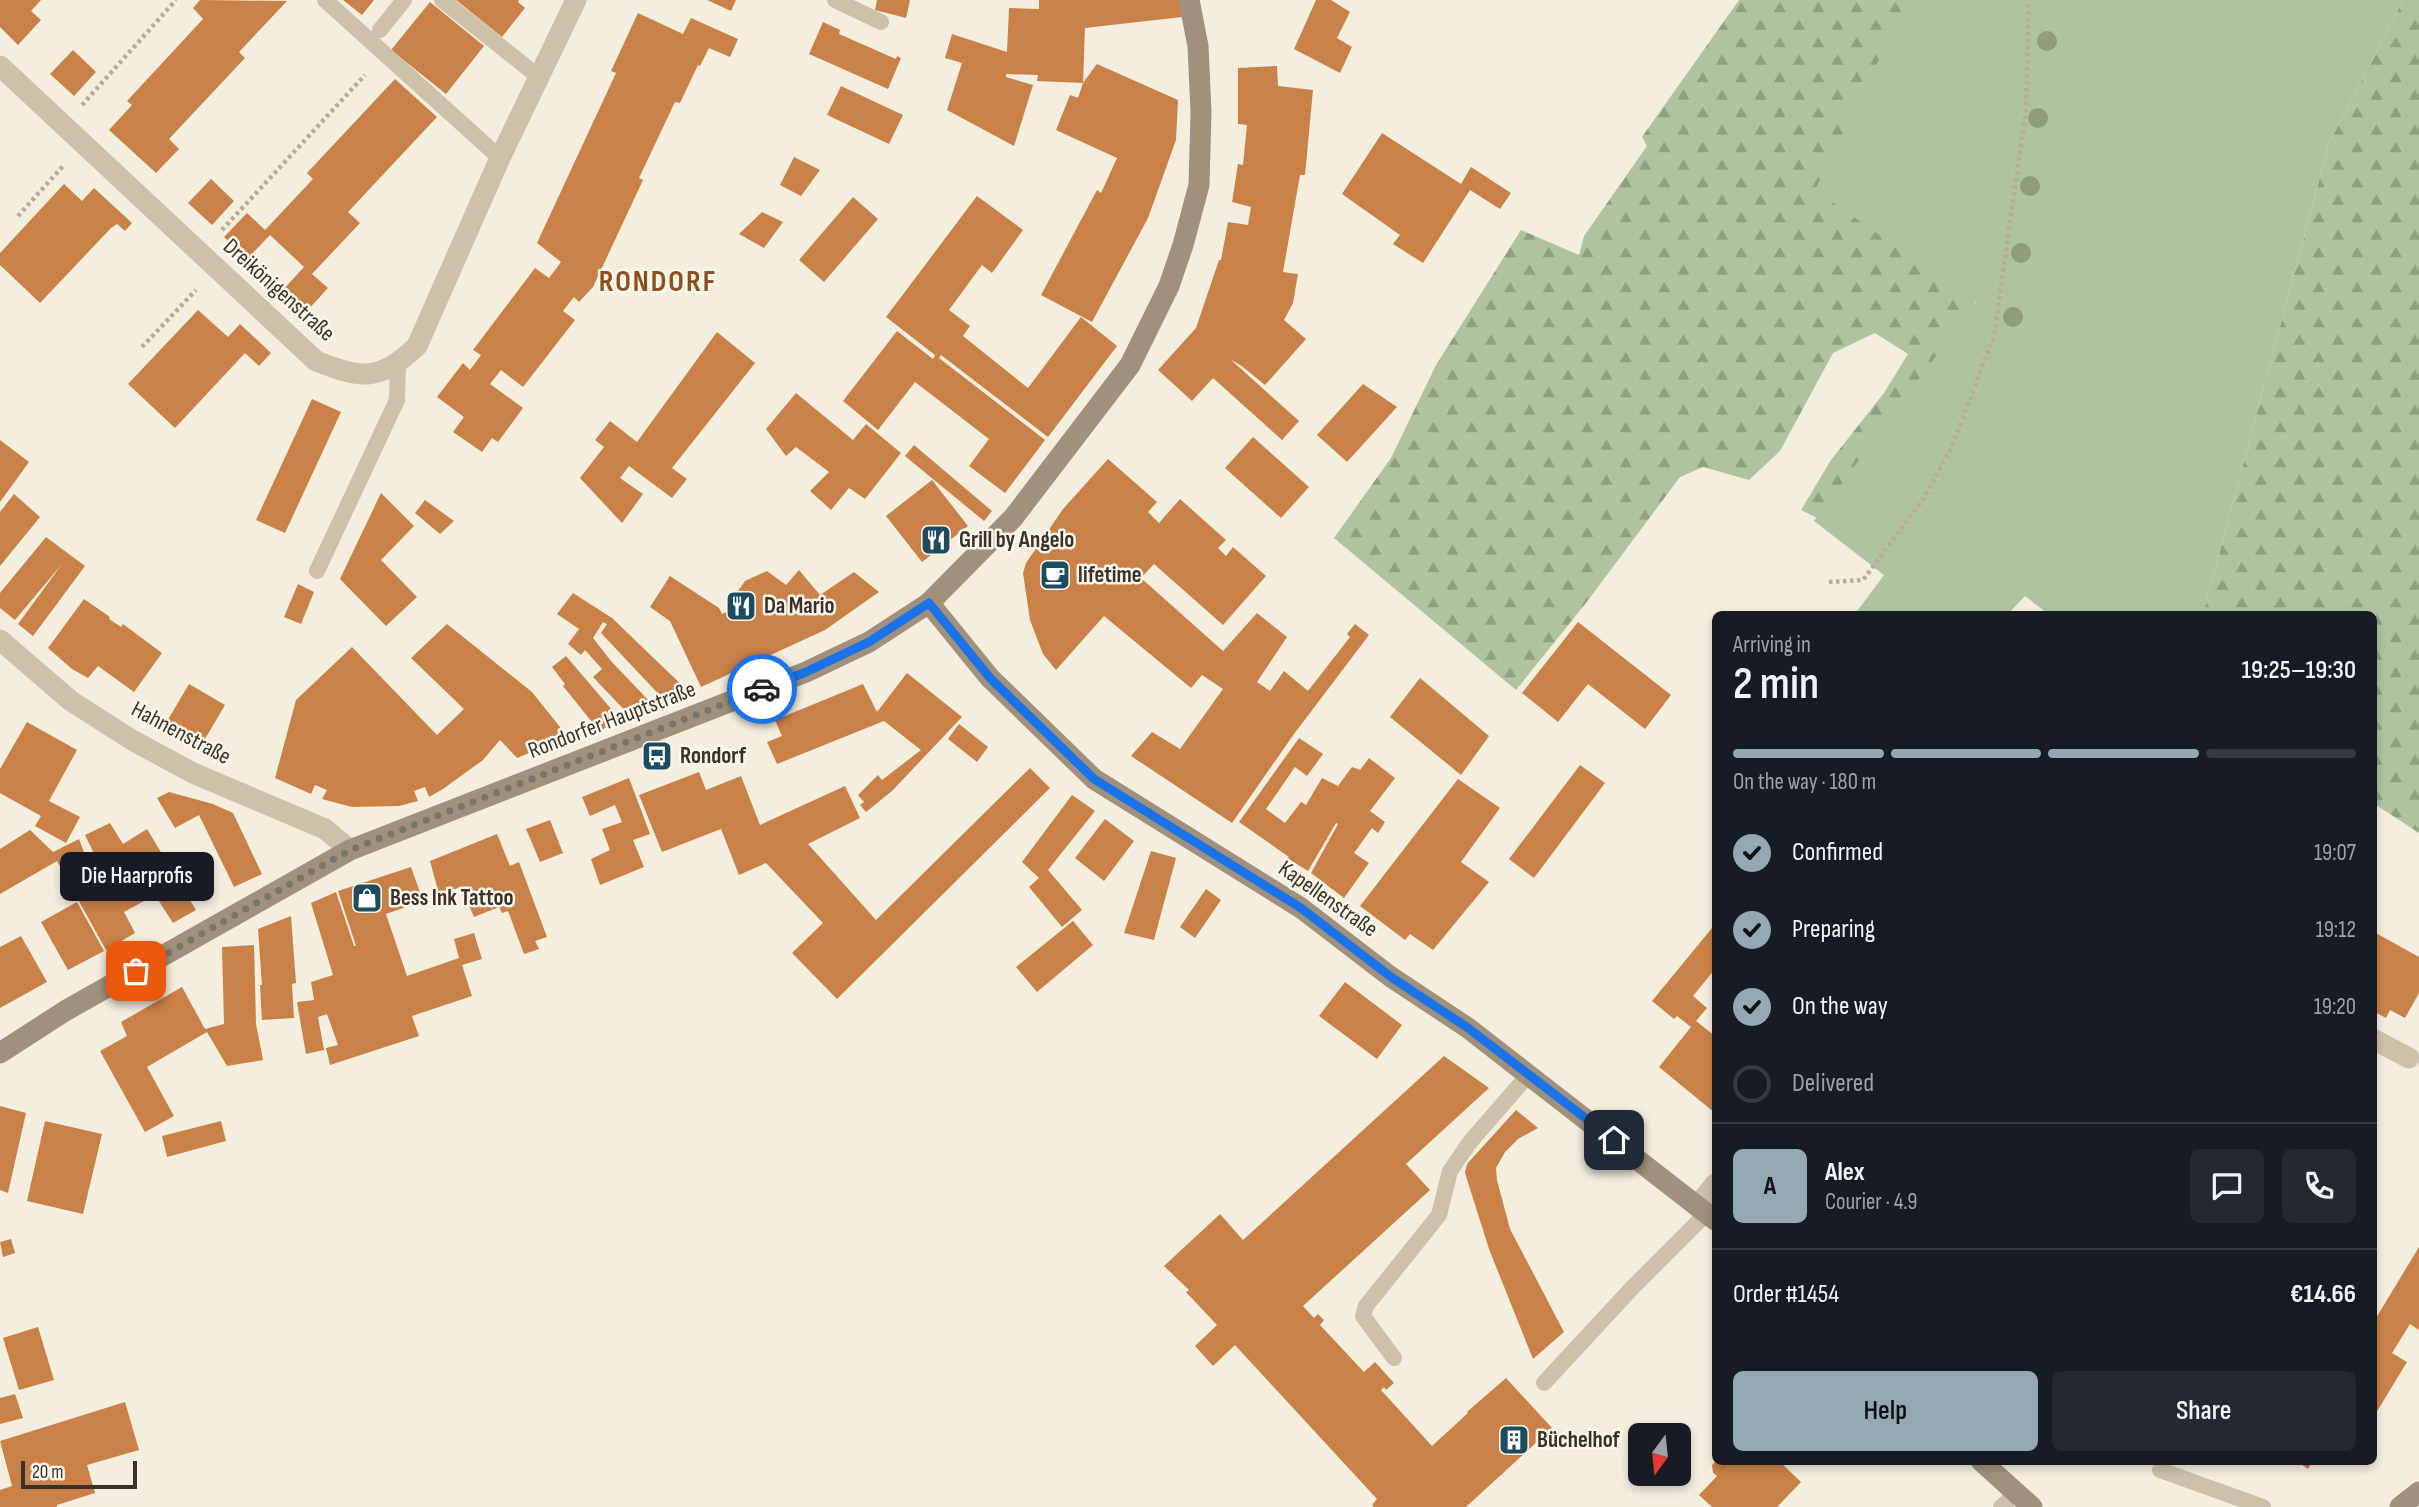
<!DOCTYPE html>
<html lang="en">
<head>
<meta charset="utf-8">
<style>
  :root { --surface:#171b24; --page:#242831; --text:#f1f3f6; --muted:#9ea1a6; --line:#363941; --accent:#92a8b2 }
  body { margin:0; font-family:"Sofia Sans Condensed",sans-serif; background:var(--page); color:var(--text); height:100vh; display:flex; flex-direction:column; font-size:26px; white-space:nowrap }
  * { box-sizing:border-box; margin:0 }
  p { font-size:23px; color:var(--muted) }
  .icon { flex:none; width:38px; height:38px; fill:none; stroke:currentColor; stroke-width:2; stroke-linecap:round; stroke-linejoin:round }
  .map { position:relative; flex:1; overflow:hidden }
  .drawer { position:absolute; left:1712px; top:611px; width:665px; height:854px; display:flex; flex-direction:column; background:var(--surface); border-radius:10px; box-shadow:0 4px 10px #0003 }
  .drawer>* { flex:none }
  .needle { width:46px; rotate:195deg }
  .controls { position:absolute; left:1628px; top:1423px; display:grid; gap:14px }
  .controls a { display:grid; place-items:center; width:63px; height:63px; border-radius:10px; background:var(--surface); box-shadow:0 4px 10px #0003; font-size:35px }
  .scale { position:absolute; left:21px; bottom:18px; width:116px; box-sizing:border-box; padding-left:7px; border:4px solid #3a322a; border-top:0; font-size:19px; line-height:24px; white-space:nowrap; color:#3a322a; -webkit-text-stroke:5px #fbf7ec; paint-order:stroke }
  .pin { position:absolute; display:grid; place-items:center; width:60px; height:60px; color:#fff; margin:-30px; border-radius:14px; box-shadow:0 4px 10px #0006 }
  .courier { position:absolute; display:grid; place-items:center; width:70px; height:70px; margin:-35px; border:5px solid #1a73e8; border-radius:50%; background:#fff; color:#222; box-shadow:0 2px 9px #0007 }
  .bubble { position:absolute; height:49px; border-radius:10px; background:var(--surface); box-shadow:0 4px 10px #0003; font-size:23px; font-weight:600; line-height:49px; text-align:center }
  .head em { font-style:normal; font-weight:600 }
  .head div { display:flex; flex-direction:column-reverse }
  .head { display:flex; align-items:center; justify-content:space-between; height:119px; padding:0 21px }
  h1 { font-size:46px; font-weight:600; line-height:52px }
  .bar { display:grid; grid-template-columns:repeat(4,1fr); gap:10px 7px; align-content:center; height:84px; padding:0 21px }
  .bar i { height:9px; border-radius:5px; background:var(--line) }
  .bar .on { background:var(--accent) }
  .bar p { grid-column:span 4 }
  .line { display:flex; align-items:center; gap:18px; padding:0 21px; border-top:2px solid var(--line) }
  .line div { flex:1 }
  .round { display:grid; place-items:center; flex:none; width:74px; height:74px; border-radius:10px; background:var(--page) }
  ol { padding:0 21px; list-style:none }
  li { display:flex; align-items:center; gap:21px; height:77px }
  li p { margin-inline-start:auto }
  li .icon { padding:7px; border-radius:50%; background:var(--accent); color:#111; stroke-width:4 }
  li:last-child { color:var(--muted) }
  li i { width:38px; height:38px; border:4px solid var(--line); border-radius:50% }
  .button { display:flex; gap:14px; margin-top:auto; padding:14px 21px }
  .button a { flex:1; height:80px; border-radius:10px; background:var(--accent); color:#111; font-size:28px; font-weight:600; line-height:80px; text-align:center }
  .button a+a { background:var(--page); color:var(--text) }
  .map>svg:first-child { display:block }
  .forest { fill:url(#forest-firs) }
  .park { fill:#afc49e }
  .building { fill:#ca8147 }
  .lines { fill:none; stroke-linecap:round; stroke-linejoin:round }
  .path { stroke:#b9ab94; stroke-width:4.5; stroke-dasharray:3.5 3.5; stroke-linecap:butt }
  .lane { stroke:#cdc1aa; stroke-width:16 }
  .street { stroke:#cdc1aa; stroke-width:21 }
  .secondary { stroke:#a1907b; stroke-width:21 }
  .tree { fill:#919c7d }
  .done { stroke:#7b7469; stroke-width:7; stroke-dasharray:0 12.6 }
  .route { stroke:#1a73e8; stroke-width:9 }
  .labels { text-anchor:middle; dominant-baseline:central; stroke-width:5; stroke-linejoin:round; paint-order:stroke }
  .street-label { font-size:23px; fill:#3a322a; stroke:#fbf7ec }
  .poi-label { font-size:23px; font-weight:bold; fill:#3a322a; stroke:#fbf7ec; text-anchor:start }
  .district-label { font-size:30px; font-weight:bold; letter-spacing:2px; fill:#8c4f1f; stroke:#fbf7ec }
</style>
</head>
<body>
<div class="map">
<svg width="2419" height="1507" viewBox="0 0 2419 1507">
  <defs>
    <pattern id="forest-firs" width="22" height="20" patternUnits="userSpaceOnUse" patternTransform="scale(1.75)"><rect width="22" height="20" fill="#afc49e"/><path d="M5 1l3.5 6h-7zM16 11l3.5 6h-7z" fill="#8fa081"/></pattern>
  </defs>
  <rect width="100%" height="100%" fill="#f4eedf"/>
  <g class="forest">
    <polygon points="1739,0 1953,0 1980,289 1957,353 1853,536 1801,510 1831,460 1884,393 1908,354 1875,333 1833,353 1780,451 1749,480 1703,467 1680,477 1586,603 1516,690 1334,538 1391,458 1436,365 1521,230 1579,255 1584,236 1647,146 1642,137"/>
    <polygon points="2403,0 2419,0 2419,833 2373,803 2373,614 2203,614 2329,143"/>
  </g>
  <polygon class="park" points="1908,0 2403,0 2329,143 2203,614 2048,614 2025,596 2008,614 1855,614 1884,575 1814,521 1976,302 1815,190"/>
  <g class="building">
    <polygon points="0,0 41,0 31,11 41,20 18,45 0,27"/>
    <polygon points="200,0 287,1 239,52 245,58 169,139 179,149 156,173 109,130 132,105 127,101 203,19 193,8"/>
    <polygon points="343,0 374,0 362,15"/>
    <polygon points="456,0 519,0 518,2 525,8 502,37"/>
    <polygon points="707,0 736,0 731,11"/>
    <polygon points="877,0 910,0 906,18 875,10"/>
    <polygon points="1039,0 1180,0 1182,17 1085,28 1083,83 1037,81 1038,75 1006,74 1006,77 1033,85 1014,146 947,110 962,63 945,58 952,34 1007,52 1009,8 1039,9"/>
    <polygon points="1316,0 1331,0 1350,12 1337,38 1352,47 1340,73 1294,49"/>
    <polygon points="430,2 484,46 446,94 391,50"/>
    <polygon points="638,13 683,34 691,18 738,39 730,57 709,48 700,66 698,65 680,103 675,102 639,178 643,180 593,287 579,302 574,297 563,311 575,320 523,387 501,370 490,384 523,408 498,442 492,438 482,452 453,432 464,417 437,397 463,363 470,370 481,355 473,350 535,268 549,278 561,262 537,243 616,73 611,71"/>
    <polygon points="823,22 840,30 839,34 896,59 897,56 901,58 888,89 809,54"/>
    <polygon points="73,50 96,72 74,96 50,74"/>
    <polygon points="1097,64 1178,100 1176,140 1148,218 1092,322 1041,295 1097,190 1101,193 1117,158 1056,130 1070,95 1078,98 1083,83"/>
    <polygon points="1277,66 1278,86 1313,90 1305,175 1300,175 1283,272 1298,274 1293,303 1284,320 1306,339 1265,385 1243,367 1230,359 1299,421 1282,440 1213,378 1192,401 1158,370 1196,328 1219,260 1221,260 1228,222 1248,225 1251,207 1232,202 1238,164 1243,165 1247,125 1238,124 1238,68"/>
    <polygon points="395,79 437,117 348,212 360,223 312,274 328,288 305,313 282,291 304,267 270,235 247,259 224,237 247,213 265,230 313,179 307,173"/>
    <polygon points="841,86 903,115 889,144 827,115"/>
    <polygon points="1382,133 1461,184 1471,167 1511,193 1500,209 1470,190 1423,263 1393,244 1400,235 1342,194"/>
    <polygon points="794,157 820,170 801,196 780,185"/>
    <polygon points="211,179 234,201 212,225 188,203"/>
    <polygon points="64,184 82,201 94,188 132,223 125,231 117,224 111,228 40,303 0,265 0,253"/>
    <polygon points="977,196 1023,230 992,273 982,265 949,310 970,326 963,336 1028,388 1081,317 1117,346 1048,437 941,355 939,358 1045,440 1005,493 969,466 989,439 915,382 878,430 843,401 897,331 933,359 935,355 886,317"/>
    <polygon points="853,197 878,219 824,282 799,260"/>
    <polygon points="762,212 783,222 764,248 739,234"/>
    <polygon points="198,310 228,337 240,324 271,353 259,366 245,353 175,428 128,384"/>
    <polygon points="717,332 755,363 672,468 687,479 672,498 629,466 620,478 643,494 622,523 580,478 604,447 595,440 610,421 637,442"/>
    <polygon points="1363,384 1397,407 1347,462 1317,435"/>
    <polygon points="796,393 853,440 866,424 901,453 865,499 849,488 831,510 810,491 829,472 796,447 786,456 766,429"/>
    <polygon points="312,399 341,412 285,533 256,520"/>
    <polygon points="1253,437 1309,487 1281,518 1225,468"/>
    <polygon points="0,440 29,462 0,502"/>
    <polygon points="914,445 992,511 984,521 905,456"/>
    <polygon points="1108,459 1157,502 1148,512 1159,523 1180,499 1226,540 1218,548 1226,556 1233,547 1266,576 1223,625 1154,564 1141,578 1223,651 1257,613 1287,637 1257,682 1270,691 1284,671 1308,691 1350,637 1347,634 1355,624 1369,635 1294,734 1232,823 1131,756 1152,732 1180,749 1223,689 1202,675 1191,688 1104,616 1056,670 1043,654 1030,620 1023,573 1026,563 1063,509"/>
    <polygon points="932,480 968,526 922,562 886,516"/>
    <polygon points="381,493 414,526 381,560 417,597 386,626 340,579"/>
    <polygon points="14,494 40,517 0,566 0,512"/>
    <polygon points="425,500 454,521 440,534 415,513"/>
    <polygon points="46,537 85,566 33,636 18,624 62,564 15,620 0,608 0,593"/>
    <polygon points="799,570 820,595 854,572 879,592 825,630 701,687 670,621 650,607 670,576 719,608 722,614 740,606 735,595 745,581 767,571 786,585"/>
    <polygon points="298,584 314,592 301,624 284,617"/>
    <polygon points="573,593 612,618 689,692 667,703 601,633 607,624 603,622 593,638 611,661 650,702 632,718 593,677 602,669 585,650 581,655 568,644 579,629 557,614"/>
    <polygon points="84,599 110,617 109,619 121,627 123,624 162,653 134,692 98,666 88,678 72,669 48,648"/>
    <polygon points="1578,622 1671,695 1645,729 1588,684 1558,722 1522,693"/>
    <polygon points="447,624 532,692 568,737 517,758 500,740 483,760 443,789 429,797 425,787 414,791 418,801 399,806 352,807 322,799 327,790 315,785 311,794 275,778 296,700 352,647 437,735 464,709 411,658"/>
    <polygon points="566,656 618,717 600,732 563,686 565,684 552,667"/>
    <polygon points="907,673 962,717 892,791 866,812 860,805 864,802 858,795 878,775 882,780 921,750 884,721 777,764 767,742 782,736 775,720 863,684 877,712"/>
    <polygon points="1420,678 1489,736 1461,775 1390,717"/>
    <polygon points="189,684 225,705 202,744 166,723"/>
    <polygon points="27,722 77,750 49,801 80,817 66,843 35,826 41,816 0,793 0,769"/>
    <polygon points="959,724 988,747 977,762 948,739"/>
    <polygon points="1299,738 1323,754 1307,776 1295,767 1266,809 1285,823 1301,802 1306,805 1322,778 1338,786 1352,767 1360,770 1369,758 1395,778 1370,811 1385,822 1378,833 1372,828 1354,853 1369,863 1344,898 1311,873 1338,824 1336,823 1308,871 1287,858 1289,857 1239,822"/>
    <polygon points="1580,765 1605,783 1534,878 1509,859"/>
    <polygon points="1030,768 1050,788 837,999 792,953 823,923 766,863 739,875 721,829 662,852 639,795 699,772 706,790 741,776 760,825 845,786 860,818 808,844 876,920"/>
    <polygon points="629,778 650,834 633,840 644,867 600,885 591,859 610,850 602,829 622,822 615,805 590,816 582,797"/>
    <polygon points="1458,779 1500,808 1461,862 1489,882 1433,950 1410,934 1405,940 1360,906"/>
    <polygon points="169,792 213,804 233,813 262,874 234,887 199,815 175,828 157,798"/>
    <polygon points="1072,795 1095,811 1048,870 1082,910 1062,927 1029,887 1039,878 1022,862"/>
    <polygon points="1105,819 1134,841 1104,881 1075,858"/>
    <polygon points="550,820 563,853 540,862 526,829"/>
    <polygon points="110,823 123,844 147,829 196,910 173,923 155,895 124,912 135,933 106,950 74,892 104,874 85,835"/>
    <polygon points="30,830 53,852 79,839 87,860 75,866 77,873 67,879 57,861 0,894 0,849"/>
    <polygon points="497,834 510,866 519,862 547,937 535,941 539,949 524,954 508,911 502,913 499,907 474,917 461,887 439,894 430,861"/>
    <polygon points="1151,851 1176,858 1154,940 1124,933"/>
    <polygon points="411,867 423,901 386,914 407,976 459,958 454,939 474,933 482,959 462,965 472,996 412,1016 419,1036 330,1065 326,1048 338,1045 327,1014 318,1017 324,1050 306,1054 297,1002 314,1000 311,982 333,975 311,903 336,892 354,946 356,946 338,891"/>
    <polygon points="1206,889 1221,900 1195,938 1180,927"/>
    <polygon points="77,902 104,951 68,970 41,922"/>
    <polygon points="291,916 296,983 292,984 294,1018 262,1020 260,985 262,985 258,929"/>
    <polygon points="1073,921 1093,945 1037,992 1016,967"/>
    <polygon points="1712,928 1715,931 1715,969 1693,996 1707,1008 1696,1021 1715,1036 1715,1113 1659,1067 1691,1027 1677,1016 1674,1019 1652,1001"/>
    <polygon points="2374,932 2419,957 2419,993 2405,1018 2390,1010 2386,1018 2373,1011"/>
    <polygon points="21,936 47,982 0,1008 0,947"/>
    <polygon points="254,945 256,1024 263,1060 227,1066 207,1032 147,1067 174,1116 145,1132 100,1051 127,1036 121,1022 182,987 205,1029 224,1024 222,947"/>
    <polygon points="1345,982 1402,1025 1377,1059 1319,1016"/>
    <polygon points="1444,1056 1489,1088 1406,1164 1430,1190 1303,1306 1314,1318 1318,1314 1324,1320 1320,1325 1364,1372 1375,1362 1394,1383 1386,1390 1384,1387 1381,1390 1432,1446 1468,1413 1467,1412 1506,1378 1552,1428 1466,1507 1374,1507 1372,1505 1377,1499 1235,1345 1213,1366 1195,1346 1217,1325 1186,1292 1189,1290 1164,1266 1220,1214 1243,1240"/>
    <polygon points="0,1106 26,1113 8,1193 0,1190"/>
    <polygon points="1516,1110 1538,1128 1518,1139 1505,1152 1496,1168 1497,1180 1510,1229 1564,1332 1533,1359 1489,1249 1465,1173 1467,1164"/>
    <polygon points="45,1121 102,1134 83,1214 27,1201"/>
    <polygon points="221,1121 226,1141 167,1157 162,1136"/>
    <polygon points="11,1239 15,1253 3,1257 0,1242"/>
    <polygon points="2419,1247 2419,1330 2410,1324 2392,1353 2407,1362 2373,1418 2373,1323"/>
    <polygon points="38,1327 54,1380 19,1390 3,1338"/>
    <polygon points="15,1394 23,1418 0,1424 0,1398"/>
    <polygon points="125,1402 139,1450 87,1465 95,1493 57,1505 57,1507 0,1507 0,1490 12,1486 0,1441"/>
    <polygon points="1716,1461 1779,1461 1801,1482 1777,1507 1712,1507 1699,1495 1717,1476 1713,1473 1712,1465"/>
    <polygon points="2296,1461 2313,1461 2308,1469"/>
  </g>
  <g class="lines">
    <g class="path">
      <polyline points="82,105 176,0"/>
      <polyline points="18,216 63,166"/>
      <polyline points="222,230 365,75"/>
      <polyline points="142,347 196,290"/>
      <polyline points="1829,582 1863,580 1924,498 1951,449 1994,336 2026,109 2029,0"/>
    </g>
    <g class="lane">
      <polyline points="325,0 500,158"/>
      <polyline points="442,0 539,77"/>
      <polyline points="835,0 881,22"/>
      <polyline points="380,30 404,0"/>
      <polyline points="317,571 397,400 398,364"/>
      <polyline points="1394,1358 1363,1316 1366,1306 1439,1215 1450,1171 1470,1142 1529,1074"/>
      <polyline points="1544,1383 1632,1288 1707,1213"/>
      <polyline points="2160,1470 2263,1507"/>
      <polyline points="2001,1507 2016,1494"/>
    </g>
    <g class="street">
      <path d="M 0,66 L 316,361 C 362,379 379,382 417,346 L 500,158 L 576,0"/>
      <polyline points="0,640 71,701 132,740 193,773 325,829 350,850"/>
      <polyline points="2373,1039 2409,1058"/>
      <polyline points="1698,1205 1715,1184"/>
    </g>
    <g class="secondary">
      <polyline points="929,603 990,678 1094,779 1301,908 1391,977 1468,1028 1715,1220"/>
      <polyline points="0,1053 65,1011 350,850 806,672 869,642 929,603 1013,518 1130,365 1169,286 1183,245 1199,185 1201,112 1198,46 1189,0"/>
      <polyline points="1981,1461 2032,1507"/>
      <polyline points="2400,1507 2419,1492"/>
    </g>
  </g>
  <g class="tree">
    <circle cx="2047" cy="41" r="10"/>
    <circle cx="2038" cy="118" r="10"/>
    <circle cx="2030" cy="186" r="10"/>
    <circle cx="2021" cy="253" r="10"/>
    <circle cx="2013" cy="317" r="10"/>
  </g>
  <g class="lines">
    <polyline class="done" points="136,971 350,850 762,689"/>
    <polyline class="route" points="762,689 806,672 869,642 929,603 990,678 1094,779 1301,908 1391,977 1468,1028 1614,1140"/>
  </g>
  <defs>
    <g id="restaurant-square" transform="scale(1.575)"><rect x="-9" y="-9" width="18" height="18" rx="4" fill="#1d4c5e" stroke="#fbf7ec"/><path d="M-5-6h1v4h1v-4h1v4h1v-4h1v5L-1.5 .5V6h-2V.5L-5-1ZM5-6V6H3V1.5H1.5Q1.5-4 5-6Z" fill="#fff"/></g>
    <g id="cafe-square" transform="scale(1.575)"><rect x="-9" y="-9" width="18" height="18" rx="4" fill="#1d4c5e" stroke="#fbf7ec"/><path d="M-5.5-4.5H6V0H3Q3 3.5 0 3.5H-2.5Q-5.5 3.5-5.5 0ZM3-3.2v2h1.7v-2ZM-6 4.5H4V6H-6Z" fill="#fff"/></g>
    <g id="bus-square" transform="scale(1.575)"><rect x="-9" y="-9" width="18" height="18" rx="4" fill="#1d4c5e" stroke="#fbf7ec"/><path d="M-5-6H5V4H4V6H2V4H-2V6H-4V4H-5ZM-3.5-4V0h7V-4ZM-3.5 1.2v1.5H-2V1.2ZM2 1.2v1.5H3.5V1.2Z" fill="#fff"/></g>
    <g id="shop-square" transform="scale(1.575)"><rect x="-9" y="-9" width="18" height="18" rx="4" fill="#1d4c5e" stroke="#fbf7ec"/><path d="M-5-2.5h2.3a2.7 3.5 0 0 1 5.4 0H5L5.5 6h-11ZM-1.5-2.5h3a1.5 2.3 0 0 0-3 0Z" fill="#fff"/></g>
    <g id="building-square" transform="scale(1.575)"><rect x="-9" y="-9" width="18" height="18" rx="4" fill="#1d4c5e" stroke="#fbf7ec"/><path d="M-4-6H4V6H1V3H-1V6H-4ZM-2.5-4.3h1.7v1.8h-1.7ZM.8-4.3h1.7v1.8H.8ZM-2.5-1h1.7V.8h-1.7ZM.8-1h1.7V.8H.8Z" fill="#fff"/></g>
  </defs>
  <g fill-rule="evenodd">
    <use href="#restaurant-square" x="936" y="540"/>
    <use href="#cafe-square" x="1055" y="575"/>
    <use href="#restaurant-square" x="741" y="606"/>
    <use href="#bus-square" x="657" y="756"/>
    <use href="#shop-square" x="367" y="898"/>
    <use href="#building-square" x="1514" y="1440"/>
  </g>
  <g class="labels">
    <g class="street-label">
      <text transform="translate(279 290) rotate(42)">Dreikönigenstraße</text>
      <text transform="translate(612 720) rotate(-21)">Rondorfer Hauptstraße</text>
      <text transform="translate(181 733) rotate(28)">Hahnenstraße</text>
      <text transform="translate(1328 899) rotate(35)">Kapellenstraße</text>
    </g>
    <g class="poi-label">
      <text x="959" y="540">Grill by Angelo</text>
      <text x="1078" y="575">lifetime</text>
      <text x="764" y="606">Da Mario</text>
      <text x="680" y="756">Rondorf</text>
      <text x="390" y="898">Bess Ink Tattoo</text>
      <text x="1537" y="1440">Büchelhof</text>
    </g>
    <g class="district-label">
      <text x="658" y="282">RONDORF</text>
    </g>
  </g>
</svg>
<div class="controls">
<a><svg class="needle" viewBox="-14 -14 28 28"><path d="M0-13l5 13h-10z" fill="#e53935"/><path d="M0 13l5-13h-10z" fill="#9ea1a6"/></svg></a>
</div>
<div class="scale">20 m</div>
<div class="pin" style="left:136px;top:971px;background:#ea580c"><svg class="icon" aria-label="bag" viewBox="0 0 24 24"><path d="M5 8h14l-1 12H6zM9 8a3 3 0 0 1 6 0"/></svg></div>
<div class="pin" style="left:1614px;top:1140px;background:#1f2937"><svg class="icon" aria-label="home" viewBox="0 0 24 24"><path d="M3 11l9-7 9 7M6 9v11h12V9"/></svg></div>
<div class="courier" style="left:762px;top:689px"><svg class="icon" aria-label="car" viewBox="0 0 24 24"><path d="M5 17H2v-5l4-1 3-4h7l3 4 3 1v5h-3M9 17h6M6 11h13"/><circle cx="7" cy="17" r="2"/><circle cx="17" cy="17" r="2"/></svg></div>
<div class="bubble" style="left:60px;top:852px;width:154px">Die Haarprofis</div>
<section class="drawer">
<div class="head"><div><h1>2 min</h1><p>Arriving in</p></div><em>19:25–19:30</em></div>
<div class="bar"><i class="on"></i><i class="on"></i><i class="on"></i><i></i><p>On the way · 180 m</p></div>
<ol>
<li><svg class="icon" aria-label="check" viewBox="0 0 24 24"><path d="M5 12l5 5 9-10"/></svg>Confirmed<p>19:07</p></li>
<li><svg class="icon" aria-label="check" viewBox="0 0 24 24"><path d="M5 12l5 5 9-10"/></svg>Preparing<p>19:12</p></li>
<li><svg class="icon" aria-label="check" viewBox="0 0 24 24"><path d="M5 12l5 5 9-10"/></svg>On the way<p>19:20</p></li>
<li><i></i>Delivered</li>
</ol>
<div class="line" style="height:126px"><b class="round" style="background:var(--accent);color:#111">A</b><div><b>Alex</b><p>Courier · 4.9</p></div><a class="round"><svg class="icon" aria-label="chat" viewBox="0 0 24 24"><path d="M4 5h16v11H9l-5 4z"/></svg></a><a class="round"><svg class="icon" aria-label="phone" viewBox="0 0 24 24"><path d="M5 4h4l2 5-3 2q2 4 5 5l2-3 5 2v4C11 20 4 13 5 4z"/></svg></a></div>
<div class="line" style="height:91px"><div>Order #1454</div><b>€14.66</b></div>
<div class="button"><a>Help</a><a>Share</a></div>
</section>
</div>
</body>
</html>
